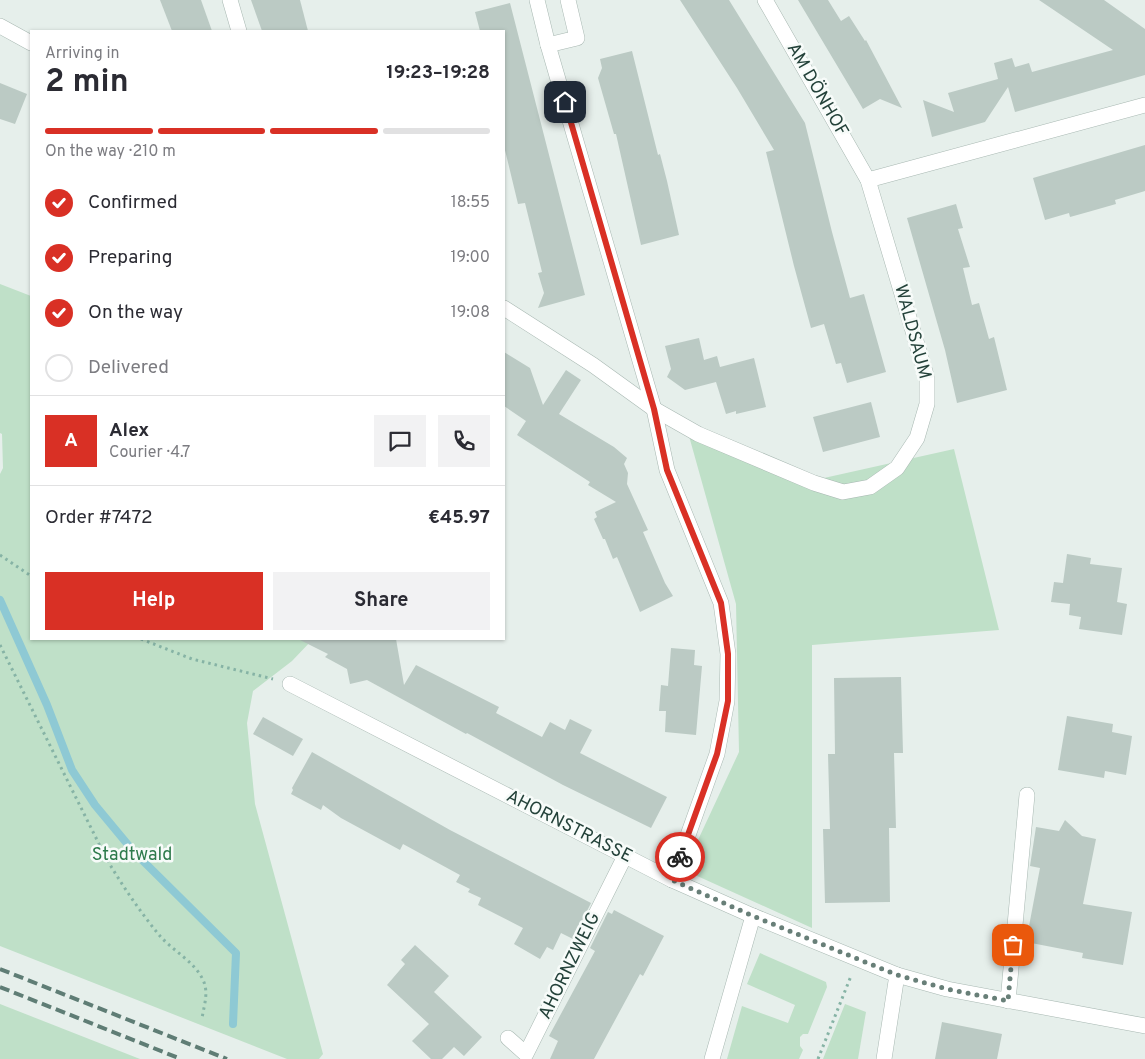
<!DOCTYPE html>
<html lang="en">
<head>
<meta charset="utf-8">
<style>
  :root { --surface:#fff; --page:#f2f2f3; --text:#2b2b33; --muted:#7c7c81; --line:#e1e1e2; --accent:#d93025 }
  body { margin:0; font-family:Overpass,sans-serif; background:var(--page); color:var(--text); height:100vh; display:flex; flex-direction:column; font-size:19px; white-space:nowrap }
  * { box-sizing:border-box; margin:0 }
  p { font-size:16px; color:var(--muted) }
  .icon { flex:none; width:28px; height:28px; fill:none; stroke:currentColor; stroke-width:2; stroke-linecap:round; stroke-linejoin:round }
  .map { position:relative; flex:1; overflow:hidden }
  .sheet { position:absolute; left:30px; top:30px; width:475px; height:610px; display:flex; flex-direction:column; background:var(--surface); border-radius:0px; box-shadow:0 1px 4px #0004 }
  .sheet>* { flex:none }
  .pin { position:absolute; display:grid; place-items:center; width:42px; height:42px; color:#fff; margin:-21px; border-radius:10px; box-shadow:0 2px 8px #0006 }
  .courier { position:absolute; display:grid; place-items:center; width:50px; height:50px; margin:-25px; border:4px solid #d93025; border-radius:50%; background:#fff; color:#222; box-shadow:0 1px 6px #0007 }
  .overview em { font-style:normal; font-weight:700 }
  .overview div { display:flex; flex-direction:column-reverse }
  .overview { display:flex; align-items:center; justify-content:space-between; height:85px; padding:0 15px }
  h1 { font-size:32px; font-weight:700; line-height:38px }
  .bar { display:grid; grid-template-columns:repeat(4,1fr); gap:8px 5px; align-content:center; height:60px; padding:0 15px }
  .bar i { height:6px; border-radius:4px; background:var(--line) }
  .bar .current { background:var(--accent) }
  .bar p { grid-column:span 4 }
  .line { display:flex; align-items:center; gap:12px; padding:0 15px; border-top:1px solid var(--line) }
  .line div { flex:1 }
  .round { display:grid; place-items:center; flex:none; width:52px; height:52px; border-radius:0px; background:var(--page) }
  ol { padding:0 15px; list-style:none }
  li { display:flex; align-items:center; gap:15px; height:55px }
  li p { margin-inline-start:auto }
  li .icon { padding:5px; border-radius:50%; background:var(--accent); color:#fff; stroke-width:4 }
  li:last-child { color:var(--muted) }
  li i { width:28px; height:28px; border:2px solid var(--line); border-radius:50% }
  .primary-button { display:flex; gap:10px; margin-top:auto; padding:10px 15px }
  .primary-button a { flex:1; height:58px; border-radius:0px; background:var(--accent); color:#fff; font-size:20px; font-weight:700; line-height:58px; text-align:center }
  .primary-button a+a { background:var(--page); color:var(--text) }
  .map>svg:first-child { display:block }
  .green { fill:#bfe0c8 }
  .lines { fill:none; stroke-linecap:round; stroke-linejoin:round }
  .stream { stroke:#8ec9d4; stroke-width:8 }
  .building { fill:#bbcac4 }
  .minor-casing { stroke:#a8b8b2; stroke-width:16 }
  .path { stroke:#86b3a5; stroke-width:3; stroke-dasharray:2.5 4; stroke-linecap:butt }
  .minor { stroke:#fff; stroke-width:15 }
  .rail { stroke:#5f7d75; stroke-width:4; stroke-dasharray:10 5; stroke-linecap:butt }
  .done { stroke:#687f78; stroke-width:5; stroke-dasharray:0 9 }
  .route { stroke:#d93025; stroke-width:6 }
  .labels { text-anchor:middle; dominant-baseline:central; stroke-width:5; stroke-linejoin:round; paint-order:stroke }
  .street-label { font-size:18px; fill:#24423a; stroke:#f7fbf9 }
  .park-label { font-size:18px; fill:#2d7a4b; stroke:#f7fbf9 }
</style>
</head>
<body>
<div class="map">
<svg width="1145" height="1059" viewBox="0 0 1145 1059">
  <rect width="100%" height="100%" fill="#e6efeb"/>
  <g class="green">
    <polygon points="0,284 31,296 31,639 313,639 292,661 253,691 247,723 255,804 323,1054 319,1059 287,1059 0,946 0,474 3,468 2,434 0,433"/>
    <polygon points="689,436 815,480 954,449 999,630 812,645 812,928 684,870 739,752 736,604"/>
    <polygon points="760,953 826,982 827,987 808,1034 803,1034 800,1037 800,1046 803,1050 799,1059 727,1059 742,1006 788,1023 795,1005 747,984"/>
    <polygon points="0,1004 140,1059 0,1059"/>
    <polygon points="845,1004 866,1012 858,1059 823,1059"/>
  </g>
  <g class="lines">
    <polyline class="stream" points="0,600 47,705 72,770 95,805 134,852 236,953 233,1024"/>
  </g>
  <g class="building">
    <polygon points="160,0 201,0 212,31 172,31"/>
    <polygon points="251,0 300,0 308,31 262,31"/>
    <polygon points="680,0 729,0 805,123 832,232 850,298 864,294 886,372 847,383 841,363 836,364 824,324 811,328 794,266 766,152 774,150 737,88"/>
    <polygon points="798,0 828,0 841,21 849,16 865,41 866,40 902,108 880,99 863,109"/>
    <polygon points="1039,0 1104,0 1145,29 1145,75 1015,112 1008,87 985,122 932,137 923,100 954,112 948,93 998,79 994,63 1012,58 1015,67 1029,63 1032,72 1113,50"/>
    <polygon points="510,3 585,295 538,308 544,293 538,273 542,272 525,203 518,204 504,146 504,31 480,31 475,12"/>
    <polygon points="632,51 658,155 660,154 667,181 679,235 641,245 616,134 614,134 598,78 602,68 600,59"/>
    <polygon points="0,83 27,94 15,124 0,119"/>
    <polygon points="1145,145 1145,191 1115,200 1116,204 1088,212 1070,217 1069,213 1045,220 1033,178"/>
    <polygon points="956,204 963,228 958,229 970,267 963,268 972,305 979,303 989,339 994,337 1007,390 957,403 945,350 907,218"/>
    <polygon points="699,338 704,360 717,356 720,367 754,358 766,407 736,414 736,411 726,414 716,382 685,390 667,377 671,369 665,346"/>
    <polygon points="504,352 530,368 543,405 566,370 581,380 559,414 614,447 627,458 624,464 628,473 627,484 648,530 643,532 665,583 673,596 640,612 617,557 613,559 605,539 603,539 594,519 597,517 595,512 616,502 588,485 590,482 517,435 526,421 504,406"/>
    <polygon points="871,402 880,437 823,452 813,417"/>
    <polygon points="1067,554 1091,558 1090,564 1122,568 1117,602 1127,604 1122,635 1079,629 1081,617 1069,615 1070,604 1051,602 1054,582 1063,583"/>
    <polygon points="298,639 396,639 404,685 416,665 499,707 496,713 542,737 550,722 565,730 570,719 592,730 580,753 667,797 651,828 563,785 467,733 466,734 367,680 350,684 347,669 325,657 328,654"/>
    <polygon points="671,648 695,650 694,665 702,666 696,735 665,732 666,711 659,711 661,685 668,686"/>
    <polygon points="901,677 903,753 894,753 896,828 889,828 890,902 825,903 823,829 830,829 828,754 835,754 834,678"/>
    <polygon points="1067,716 1113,724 1112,732 1132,736 1126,775 1105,771 1104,778 1058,770"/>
    <polygon points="263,717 303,739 293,756 253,734"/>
    <polygon points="312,752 450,830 591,903 573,939 561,933 553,950 547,947 540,959 514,944 523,928 478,905 481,898 468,892 470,889 456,882 460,875 403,844 400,850 341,818 323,805 321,810 291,794 293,790 292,788"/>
    <polygon points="1065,820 1082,836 1096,839 1083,904 1132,912 1123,965 1082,958 1083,953 1026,942 1040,868 1030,866 1036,827 1059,831"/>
    <polygon points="614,910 664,936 643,976 640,974 594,1059 550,1059 558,1041 549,1036 595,951 590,948 608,912 612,914"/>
    <polygon points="415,945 449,976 434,992 482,1037 464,1056 454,1047 442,1059 431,1059 412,1041 429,1024 387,985 405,964 401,960"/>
    <polygon points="942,1022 1002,1034 997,1059 935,1059"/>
  </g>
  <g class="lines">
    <g class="minor-casing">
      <g id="minor">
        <polyline points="230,0 239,31"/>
        <polyline points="537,0 548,45 654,409 667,470 721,603 728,654 727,701 717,754 672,880"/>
        <polyline points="0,26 31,43"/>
        <polyline points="548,45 577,38 568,0"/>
        <polyline points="868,180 1145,105"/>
        <polyline points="504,308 593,365 654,409 698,434 814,483 843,492 870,487 897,468 917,438 927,404 927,378 868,180 765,0"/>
        <polyline points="290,684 672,880 753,916 897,975 947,989 1145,1026"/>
        <polyline points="1008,1001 1027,795"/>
        <polyline points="508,1038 526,1054 625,856"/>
        <polyline points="712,1059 753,916"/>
        <polyline points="884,1059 897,975"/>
      </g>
    </g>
    <g class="path">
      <polyline points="0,555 31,576"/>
      <polyline points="141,639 192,659 273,679"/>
      <path d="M 0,645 L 106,858 C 122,885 140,912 160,936 C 173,951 195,962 203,980 C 209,992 204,1006 202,1018"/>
      <polyline points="818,1059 851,976"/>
    </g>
    <use href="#minor" class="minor"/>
    <g class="rail">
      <polyline points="0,969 227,1059"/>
      <polyline points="0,987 181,1059"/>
    </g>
  </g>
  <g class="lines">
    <polyline class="done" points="680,857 672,880 753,916 897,975 947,989 1008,1001 1013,945"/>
    <polyline class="route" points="565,102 654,409 667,470 721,603 728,654 728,701 717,754 680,857"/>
  </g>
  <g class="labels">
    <g class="street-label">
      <text transform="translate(817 90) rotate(60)">AM DÖNHOF</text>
      <text transform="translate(912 332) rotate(75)">WALDSAUM</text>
      <text transform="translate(569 827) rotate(27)">AHORNSTRASSE</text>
      <text transform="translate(570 966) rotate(-64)">AHORNZWEIG</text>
    </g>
    <g class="park-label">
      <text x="132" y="855">Stadtwald</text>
    </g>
  </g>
</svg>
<div class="pin" style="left:1013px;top:945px;background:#ea580c"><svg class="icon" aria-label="bag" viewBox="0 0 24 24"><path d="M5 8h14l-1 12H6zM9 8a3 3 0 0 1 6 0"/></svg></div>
<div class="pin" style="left:565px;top:102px;background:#1f2937"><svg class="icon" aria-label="home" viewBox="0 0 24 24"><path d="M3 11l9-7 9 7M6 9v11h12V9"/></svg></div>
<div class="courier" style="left:680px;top:857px"><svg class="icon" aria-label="bike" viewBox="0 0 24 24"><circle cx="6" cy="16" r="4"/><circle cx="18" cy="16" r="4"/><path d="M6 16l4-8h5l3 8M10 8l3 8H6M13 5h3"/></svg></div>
<section class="sheet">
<div class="overview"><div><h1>2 min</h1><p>Arriving in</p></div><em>19:23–19:28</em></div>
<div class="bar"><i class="current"></i><i class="current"></i><i class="current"></i><i></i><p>On the way · 210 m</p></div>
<ol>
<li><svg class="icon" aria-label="check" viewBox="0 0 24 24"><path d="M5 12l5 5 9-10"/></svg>Confirmed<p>18:55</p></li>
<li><svg class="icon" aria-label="check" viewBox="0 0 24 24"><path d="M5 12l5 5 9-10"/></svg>Preparing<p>19:00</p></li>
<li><svg class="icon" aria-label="check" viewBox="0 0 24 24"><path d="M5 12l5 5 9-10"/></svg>On the way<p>19:08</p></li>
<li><i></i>Delivered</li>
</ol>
<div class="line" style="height:90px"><b class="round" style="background:var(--accent);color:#fff">A</b><div><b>Alex</b><p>Courier · 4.7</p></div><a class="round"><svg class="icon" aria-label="chat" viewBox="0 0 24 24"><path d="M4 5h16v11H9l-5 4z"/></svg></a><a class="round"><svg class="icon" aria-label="phone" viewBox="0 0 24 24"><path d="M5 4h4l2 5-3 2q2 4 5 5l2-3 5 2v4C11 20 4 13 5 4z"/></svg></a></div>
<div class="line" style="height:65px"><div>Order #7472</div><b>€45.97</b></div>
<div class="primary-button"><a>Help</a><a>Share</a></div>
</section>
</div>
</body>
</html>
